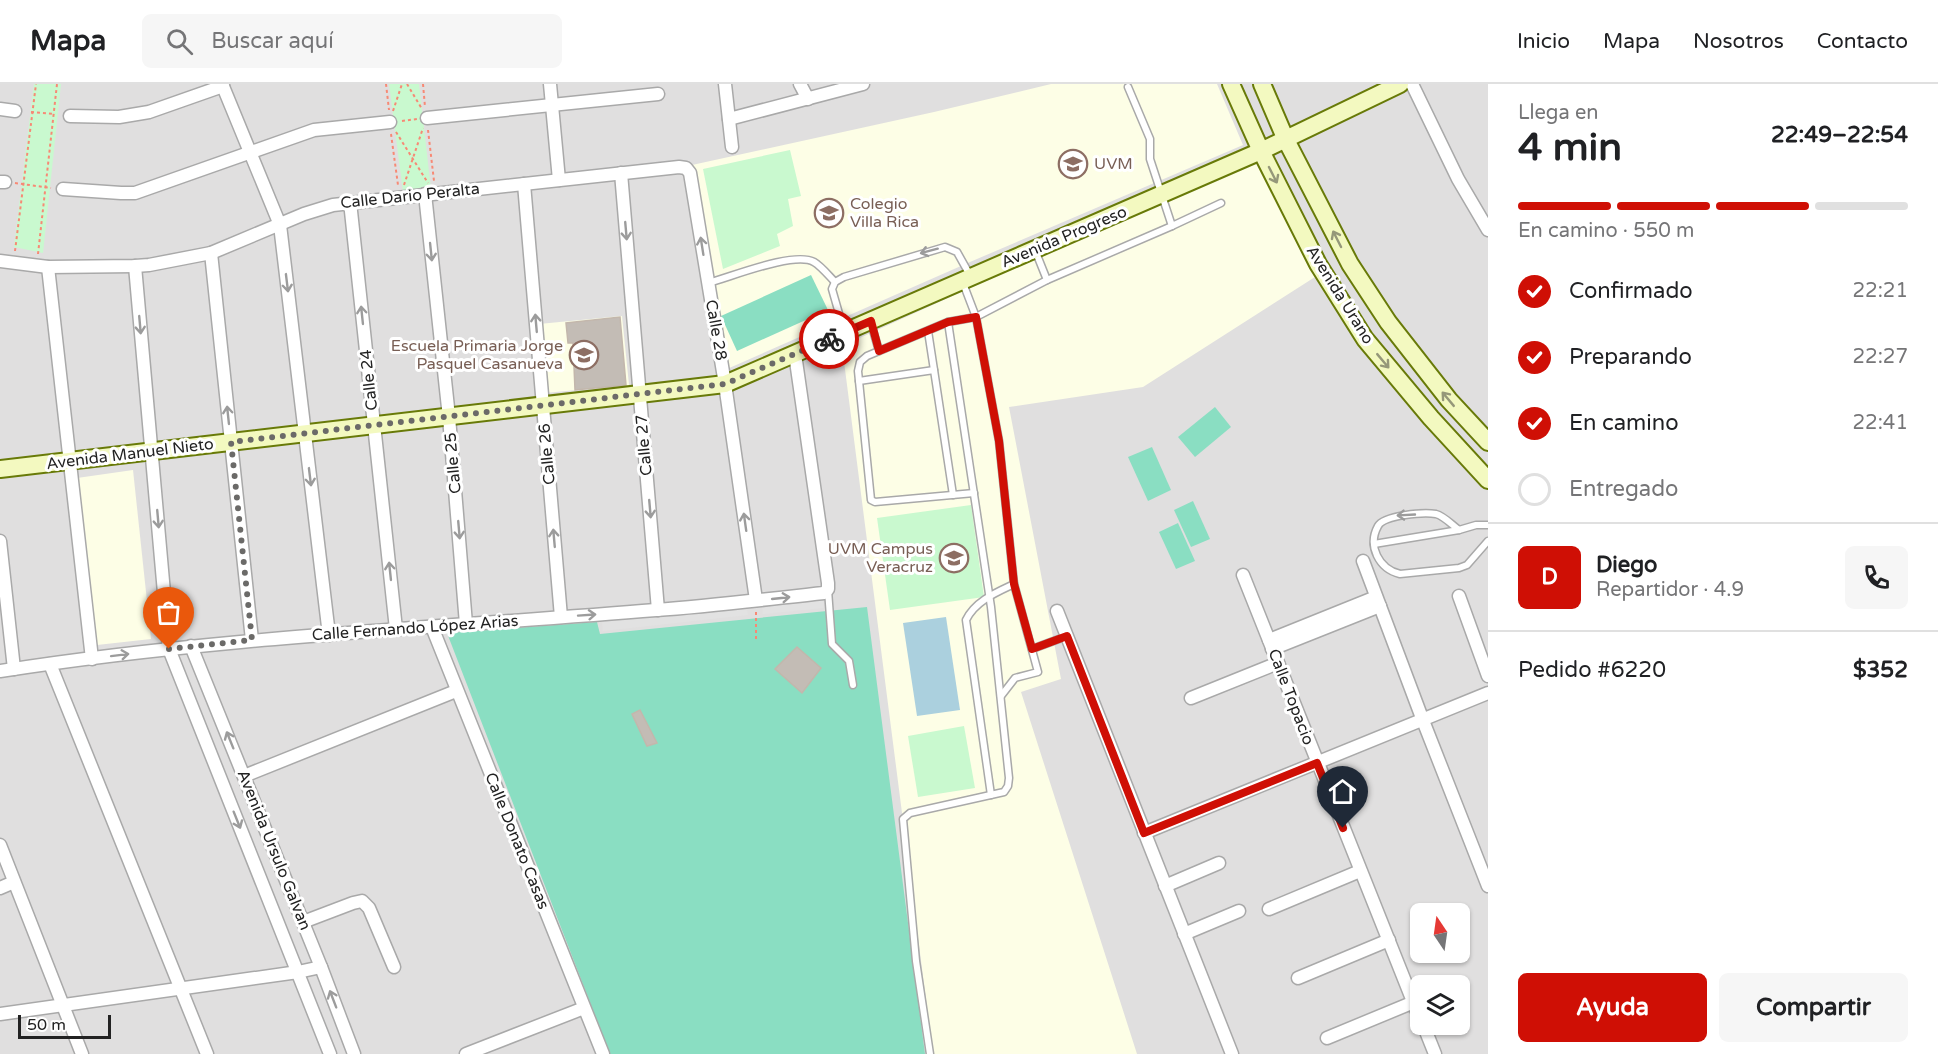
<!DOCTYPE html>
<html lang="es">
<head>
<meta charset="utf-8">
<style>
  :root { --surface:#fff; --page:#f6f6f6; --text:#202124; --muted:#757577; --line:#e0e0e0; --accent:#cf0f05 }
  body { margin:0; font-family:"Varela Round",sans-serif; background:var(--page); color:var(--text); height:100vh; display:flex; flex-direction:column; font-size:22px; white-space:nowrap }
  * { box-sizing:border-box; margin:0 }
  p { font-size:20px; color:var(--muted) }
  .icon { flex:none; width:33px; height:33px; fill:none; stroke:currentColor; stroke-width:2; stroke-linecap:round; stroke-linejoin:round }
  .map { position:relative; flex:1; overflow:hidden }
  .panel { display:flex; flex-direction:column; background:var(--surface); width:450px }
  .panel>* { flex:none }
  .needle { width:39px; rotate:347deg }
  .fabs { position:absolute; left:1410px; top:819px; display:grid; gap:12px }
  .fabs a { display:grid; place-items:center; width:60px; height:60px; border-radius:9px; background:var(--surface); box-shadow:0 2px 4px #0004; font-size:30px }
  .scale { position:absolute; left:18px; bottom:15px; width:93px; box-sizing:border-box; padding-left:6px; border:3px solid #222; border-top:0; font-size:16px; line-height:21px; white-space:nowrap; color:#222; -webkit-text-stroke:4px #fff; paint-order:stroke }
  .pin { position:absolute; display:grid; place-items:center; width:51px; height:51px; color:#fff; margin:-62px -26px; border-radius:50% 50% 50% 0; rotate:-45deg; box-shadow:0 0 6px #0007 }
  .pin .icon { rotate:45deg }
  .courier { position:absolute; display:grid; place-items:center; width:60px; height:60px; margin:-30px; border:4px solid #cf0f05; border-radius:50%; background:#fff; color:#222; box-shadow:0 2px 8px #0007 }
  .headline em { font-style:normal; font-weight:800 }
  .headline div { display:flex; flex-direction:column-reverse }
  .headline { display:flex; align-items:center; justify-content:space-between; height:102px; padding:0 30px }
  h1 { font-size:39px; font-weight:800; line-height:45px }
  .bar { display:grid; grid-template-columns:repeat(4,1fr); gap:9px 6px; align-content:center; height:72px; padding:0 30px }
  .bar i { height:8px; border-radius:4px; background:var(--line) }
  .bar .current { background:var(--accent) }
  .bar p { grid-column:span 4 }
  .line { display:flex; align-items:center; gap:15px; padding:0 30px; border-top:2px solid var(--line) }
  .line div { flex:1 }
  .round { display:grid; place-items:center; flex:none; width:63px; height:63px; border-radius:9px; background:var(--page) }
  ol { padding:0 30px; list-style:none }
  li { display:flex; align-items:center; gap:18px; height:66px }
  li p { margin-inline-start:auto }
  li .icon { padding:6px; border-radius:50%; background:var(--accent); color:#fff; stroke-width:4 }
  li:last-child { color:var(--muted) }
  li i { width:33px; height:33px; border:3px solid var(--line); border-radius:50% }
  .button { display:flex; gap:12px; margin-top:auto; padding:12px 30px }
  .button a { flex:1; height:69px; border-radius:9px; background:var(--accent); color:#fff; font-size:24px; font-weight:800; line-height:69px; text-align:center }
  .button a+a { background:var(--page); color:var(--text) }
  header { display:flex; align-items:center; gap:36px; box-sizing:border-box; height:84px; padding:0 30px; background:var(--surface); border-bottom:2px solid var(--line) }
  header strong { font-size:28px }
  nav { display:flex; gap:33px; margin-inline-start:auto; font-size:21px }
  .search { width:420px; height:54px; background:var(--page); display:flex; align-items:center; gap:15px; box-sizing:border-box; padding:0 21px; border-radius:9px; color:var(--muted); font-size:22px }
  main { display:flex; flex:1; min-height:0 }
  .map>svg:first-child { display:block }
  .residential { fill:#e0dfdf; fill-rule:evenodd }
  .education { fill:#fdfee6 }
  .park { fill:#c9f9cf }
  .pitch { fill:#8adec2 }
  .parking { fill:#e2e2e2 }
  .water { fill:#abd0de }
  .building { fill:#c3bcb5; stroke:#c3b7ac; stroke-width:1.5 }
  .lines { fill:none; stroke-linecap:round; stroke-linejoin:round }
  .lane-casing { stroke:#a9a9a9; stroke-width:9 }
  .street-casing { stroke:#a9a9a9; stroke-width:15 }
  .secondary-casing { stroke:#687a08; stroke-width:20 }
  .path { stroke:#f78975; stroke-width:2; stroke-dasharray:3 3; stroke-linecap:butt }
  .lane { stroke:#fff; stroke-width:6 }
  .street { stroke:#fff; stroke-width:12 }
  .secondary { stroke:#f3f9c0; stroke-width:16 }
  .oneway { stroke:#959879 }
  .oneway2 { stroke:#9c9c9c }
  .done { stroke:#6b6a68; stroke-width:6; stroke-dasharray:0 10.8 }
  .route { stroke:#cf0f05; stroke-width:8 }
  .labels { text-anchor:middle; dominant-baseline:central; stroke-width:6; stroke-linejoin:round; paint-order:stroke }
  .education-label { font-size:16px; fill:#785e54; stroke:#fff; text-anchor:start }
  .street-label { font-size:16px; fill:#222; stroke:#fff }
</style>
</head>
<body>
<header>
<strong>Mapa</strong>
<div class="search"><svg class="icon" aria-label="search" viewBox="0 0 24 24"><circle cx="10" cy="10" r="6"/><path d="M15 15l6 6"/></svg>Buscar aquí</div>
<nav><a>Inicio</a><a>Mapa</a><a>Nosotros</a><a>Contacto</a></nav>
</header>
<main>
<div class="map">
<svg width="1488" height="970" viewBox="0 0 1488 970">
  <rect width="100%" height="100%" fill="#f2efe9"/>
  <path class="residential" d="M 0,0 L 1488,0 L 1488,970 L 0,970 ZM 1420,830 L 1460,830 L 1460,868 L 1420,868 ZM 1420,902 L 1460,902 L 1460,940 L 1420,940 Z"/>
  <g class="education">
    <polygon points="1051,0 1217,0 1243,61 970,178 727,285 692,81 934,28"/>
    <polygon points="1261,72 1315,193 1143,303 1009,323 1061,595 1021,608 1137,970 933,970 842,262"/>
    <polygon points="622,232 629,301 545,309 539,240"/>
    <polygon points="133,386 151,555 97,561 77,394"/>
  </g>
  <g class="park">
    <polygon points="34,0 61,0 43,169 14,163"/>
    <polygon points="389,0 419,0 431,105 403,108"/>
    <polygon points="790,66 801,112 788,115 793,142 777,150 780,162 723,185 703,85"/>
    <polygon points="971,421 984,513 890,526 877,434"/>
    <polygon points="964,642 975,704 918,713 908,652"/>
  </g>
  <g class="pitch">
    <polygon points="811,191 828,226 737,267 721,232"/>
    <polygon points="1215,323 1231,343 1195,373 1178,353"/>
    <polygon points="1152,363 1171,406 1148,417 1128,373"/>
    <polygon points="1193,417 1210,455 1191,463 1174,426"/>
    <polygon points="1178,439 1195,477 1176,485 1159,448"/>
    <polygon points="867,523 925,970 610,970 447,549 597,538 600,550"/>
  </g>
  <g class="parking">
    <polygon points="823,514 824,524 763,530 762,520"/>
    <polygon points="746,522 748,531 603,547 602,538"/>
  </g>
  <polygon class="water" points="946,533 960,626 917,632 903,539"/>
  <g class="building">
    <polygon points="620,233 626,301 575,306 573,259 568,259 566,239"/>
    <polygon points="797,563 821,584 802,609 775,585"/>
    <polygon points="640,626 657,659 647,662 632,630"/>
  </g>
  <g class="lines">
    <g class="lane-casing">
      <g id="lane">
        <polyline points="1128,3 1150,55 1150,75 1172,142 1221,119"/>
        <polyline points="1035,166 1047,196"/>
        <path d="M 708,199 C 731,193 794,167 814,178 C 821,182 829,192 835,198"/>
        <polyline points="963,199 976,233 999,357 1014,500 1038,588 1015,594 1001,612"/>
        <polyline points="871,239 879,267"/>
        <polyline points="844,247 832,205 835,198 844,193 945,163 957,168 971,193"/>
        <polyline points="928,247 934,286"/>
        <polyline points="859,297 934,286 953,411"/>
        <polyline points="974,409 875,418 871,416 858,287 860,278 867,272 948,238 976,233 1047,196 1172,142"/>
        <path d="M 1459,446 C 1452,441 1444,432 1436,430 C 1424,428 1384,431 1378,442 C 1367,462 1379,485 1400,490 L 1459,484 L 1467,481 L 1488,457"/>
        <polyline points="1374,460 1459,446 1476,441 1488,441"/>
        <polyline points="828,506 832,560 849,577 853,601"/>
        <polyline points="1032,565 1067,552"/>
        <path d="M 991,711 L 966,536 C 975,517 997,508 1014,500"/>
        <polyline points="930,970 916,877 903,735 910,729 1004,708 1008,702 1009,694 991,523 948,238"/>
      </g>
    </g>
    <g class="street-casing">
      <g id="street">
        <polyline points="222,0 280,141 329,551"/>
        <polyline points="550,0 559,96"/>
        <polyline points="725,0 732,63"/>
        <polyline points="800,0 808,15"/>
        <polyline points="1412,0 1458,95 1488,146"/>
        <polyline points="0,25 15,27"/>
        <polyline points="70,32 119,33 149,28 223,2"/>
        <polyline points="427,34 658,10"/>
        <polyline points="729,35 863,0"/>
        <polyline points="621,89 658,526"/>
        <polyline points="0,98 5,98"/>
        <polyline points="524,100 561,533"/>
        <polyline points="63,105 121,109 135,109 314,46 390,38"/>
        <polyline points="425,110 449,333 466,540"/>
        <polyline points="350,118 396,545"/>
        <polyline points="211,169 252,556"/>
        <polyline points="0,177 48,183 135,182 149,181 211,169 304,130 333,121 679,83 686,84 690,89 725,300 756,516"/>
        <polyline points="135,182 169,565 330,970"/>
        <polyline points="48,183 92,575"/>
        <polyline points="0,457 14,585"/>
        <polyline points="1363,477 1422,634 1488,802"/>
        <polyline points="1243,491 1420,935"/>
        <polyline points="1459,512 1488,592"/>
        <polyline points="1057,527 1232,970"/>
        <polyline points="432,543 603,970"/>
        <polyline points="1269,556 1376,513"/>
        <polyline points="191,562 321,883 354,970"/>
        <polyline points="1272,565 1380,522"/>
        <polyline points="50,580 207,970"/>
        <path d="M 0,587 C 217,553 437,544 656,526 C 712,522 768,515 824,509 L 828,505 L 828,499 L 795,270"/>
        <polyline points="1191,614 1278,579"/>
        <polyline points="244,692 456,607"/>
        <polyline points="1144,749 1488,609"/>
        <polyline points="0,761 82,970"/>
        <polyline points="1165,802 1219,779"/>
        <polyline points="0,804 14,798"/>
        <polyline points="1269,825 1360,787"/>
        <polyline points="303,838 353,819 362,817 369,824 394,883"/>
        <polyline points="1184,850 1239,827"/>
        <polyline points="1298,894 1389,856"/>
        <polyline points="0,930 298,888 321,883"/>
        <polyline points="1423,940 1435,970"/>
        <polyline points="1327,954 1414,918"/>
        <polyline points="466,970 584,924"/>
      </g>
    </g>
    <g class="secondary-casing">
      <g id="secondary">
        <polyline points="1231,0 1261,67 1318,180 1365,255 1431,334 1488,396"/>
        <polyline points="1262,0 1286,56 1350,180 1388,238 1449,316 1488,358"/>
        <polyline points="0,385 725,300 1261,67 1400,0"/>
      </g>
    </g>
    <g class="path">
      <polyline points="386,0 389,26"/>
      <polyline points="407,0 422,25"/>
      <polyline points="423,0 425,23"/>
      <polyline points="393,27 402,0"/>
      <polyline points="31,28 55,30"/>
      <polyline points="402,37 417,35"/>
      <polyline points="428,46 434,97"/>
      <polyline points="396,48 428,99"/>
      <polyline points="391,50 398,101"/>
      <polyline points="15,99 51,104"/>
      <polyline points="404,101 423,44"/>
      <polyline points="15,167 36,0"/>
      <polyline points="38,170 57,0"/>
      <polyline points="756,528 756,555"/>
    </g>
    <use href="#lane" class="lane"/>
    <use href="#street" class="street"/>
    <use href="#secondary" class="secondary"/>
  </g>
  <defs><path id="oneway-shaft" d="M-6 0H5M1.5-3L5.5 0L1.5 3" fill="none" stroke-width="1.6" stroke-linecap="round" stroke-linejoin="round" transform="scale(1.5)"/></defs>
  <g class="oneway">
    <use href="#oneway-shaft" transform="translate(1273 91) rotate(63)"/>
    <use href="#oneway-shaft" transform="translate(1337 155) rotate(-117)"/>
    <use href="#oneway-shaft" transform="translate(1383 277) rotate(50)"/>
    <use href="#oneway-shaft" transform="translate(1448 315) rotate(-130)"/>
  </g>
  <g class="oneway2">
    <use href="#oneway-shaft" transform="translate(626 147) rotate(85)"/>
    <use href="#oneway-shaft" transform="translate(702 162) rotate(-99)"/>
    <use href="#oneway-shaft" transform="translate(929 167) rotate(165)"/>
    <use href="#oneway-shaft" transform="translate(431 168) rotate(84)"/>
    <use href="#oneway-shaft" transform="translate(287 199) rotate(83)"/>
    <use href="#oneway-shaft" transform="translate(362 231) rotate(-96)"/>
    <use href="#oneway-shaft" transform="translate(536 239) rotate(-95)"/>
    <use href="#oneway-shaft" transform="translate(140 241) rotate(85)"/>
    <use href="#oneway-shaft" transform="translate(228 331) rotate(-96)"/>
    <use href="#oneway-shaft" transform="translate(310 393) rotate(83)"/>
    <use href="#oneway-shaft" transform="translate(650 425) rotate(85)"/>
    <use href="#oneway-shaft" transform="translate(1406 431) rotate(177)"/>
    <use href="#oneway-shaft" transform="translate(158 435) rotate(85)"/>
    <use href="#oneway-shaft" transform="translate(745 438) rotate(-98)"/>
    <use href="#oneway-shaft" transform="translate(459 446) rotate(85)"/>
    <use href="#oneway-shaft" transform="translate(554 454) rotate(-95)"/>
    <use href="#oneway-shaft" transform="translate(390 487) rotate(-96)"/>
    <use href="#oneway-shaft" transform="translate(781 514) rotate(-6)"/>
    <use href="#oneway-shaft" transform="translate(587 531) rotate(-4)"/>
    <use href="#oneway-shaft" transform="translate(120 571) rotate(-7)"/>
    <use href="#oneway-shaft" transform="translate(230 656) rotate(-112)"/>
    <use href="#oneway-shaft" transform="translate(237 736) rotate(68)"/>
    <use href="#oneway-shaft" transform="translate(333 915) rotate(-111)"/>
  </g>
  <g class="lines">
    <polyline class="done" points="169,565 252,556 231,358 725,300 829,255"/>
    <polyline class="route" points="829,255 871,237 879,267 948,238 976,233 999,357 1014,500 1032,565 1067,552 1144,749 1317,679 1343,744"/>
  </g>
  <defs>
    <g id="school-ring" transform="scale(1.5)"><circle r="9.5" fill="#fff" stroke="#8d6e63" stroke-width="1.5"/><path d="M0-5L7-2L0 1L-7-2ZM-4 1L0 2.5L4 1V4Q0 6-4 4Z" fill="#8d6e63"/></g>
    <g id="university-ring" transform="scale(1.5)"><circle r="9.5" fill="#fff" stroke="#8d6e63" stroke-width="1.5"/><path d="M0-5L7-2L0 1L-7-2ZM-4 1L0 2.5L4 1V4Q0 6-4 4Z" fill="#8d6e63"/></g>
  </defs>
  <g fill-rule="evenodd">
    <use href="#school-ring" x="1073" y="80"/>
    <use href="#university-ring" x="829" y="129"/>
    <use href="#school-ring" x="584" y="271"/>
    <use href="#university-ring" x="954" y="474"/>
  </g>
  <g class="labels">
    <g class="education-label">
      <text x="1094" y="80">UVM</text>
      <text x="850" y="120">Colegio<tspan x="850" dy="18">Villa Rica</tspan></text>
      <text x="563" y="262" text-anchor="end">Escuela Primaria Jorge<tspan x="563" dy="18">Pasquel Casanueva</tspan></text>
      <text x="933" y="465" text-anchor="end">UVM Campus<tspan x="933" dy="18">Veracruz</tspan></text>
    </g>
    <g class="street-label">
      <text transform="translate(410 112) rotate(-6)">Calle Dario Peralta</text>
      <text transform="translate(1064 153) rotate(-23)">Avenida Progreso</text>
      <text transform="translate(1340 211) rotate(58)">Avenida Urano</text>
      <text transform="translate(716 246) rotate(80)">Calle 28</text>
      <text transform="translate(369 296) rotate(-96)">Calle 24</text>
      <text transform="translate(644 361) rotate(-95)">Calle 27</text>
      <text transform="translate(130 370) rotate(-7)">Avenida Manuel Nieto</text>
      <text transform="translate(547 370) rotate(-95)">Calle 26</text>
      <text transform="translate(453 379) rotate(-95)">Calle 25</text>
      <text transform="translate(415 544) rotate(-4)">Calle Fernando López Arias</text>
      <text transform="translate(1291 613) rotate(69)">Calle Topacio</text>
      <text transform="translate(517 757) rotate(68)">Calle Donato Casas</text>
      <text transform="translate(274 766) rotate(68)">Avenida Ursulo Galvan</text>
    </g>
  </g>
</svg>
<div class="fabs">
<a><svg class="needle" viewBox="-14 -14 28 28"><path d="M0-13l5 13h-10z" fill="#e53935"/><path d="M0 13l5-13h-10z" fill="#757577"/></svg></a>
<a><svg class="icon" aria-label="layers" viewBox="0 0 24 24"><path d="M12 4l9 5-9 5-9-5zM3 14l9 5 9-5"/></svg></a>
</div>
<div class="scale">50 m</div>
<div class="pin" style="left:169px;top:565px;background:#ea580c"><svg class="icon" aria-label="bag" viewBox="0 0 24 24"><path d="M5 8h14l-1 12H6zM9 8a3 3 0 0 1 6 0"/></svg></div>
<div class="pin" style="left:1343px;top:744px;background:#1f2937"><svg class="icon" aria-label="home" viewBox="0 0 24 24"><path d="M3 11l9-7 9 7M6 9v11h12V9"/></svg></div>
<div class="courier" style="left:829px;top:255px"><svg class="icon" aria-label="bike" viewBox="0 0 24 24"><circle cx="6" cy="16" r="4"/><circle cx="18" cy="16" r="4"/><path d="M6 16l4-8h5l3 8M10 8l3 8H6M13 5h3"/></svg></div>
</div>
<section class="panel">
<div class="headline"><div><h1>4 min</h1><p>Llega en</p></div><em>22:49–22:54</em></div>
<div class="bar"><i class="current"></i><i class="current"></i><i class="current"></i><i></i><p>En camino · 550 m</p></div>
<ol>
<li><svg class="icon" aria-label="check" viewBox="0 0 24 24"><path d="M5 12l5 5 9-10"/></svg>Confirmado<p>22:21</p></li>
<li><svg class="icon" aria-label="check" viewBox="0 0 24 24"><path d="M5 12l5 5 9-10"/></svg>Preparando<p>22:27</p></li>
<li><svg class="icon" aria-label="check" viewBox="0 0 24 24"><path d="M5 12l5 5 9-10"/></svg>En camino<p>22:41</p></li>
<li><i></i>Entregado</li>
</ol>
<div class="line" style="height:108px"><b class="round" style="background:var(--accent);color:#fff">D</b><div><b>Diego</b><p>Repartidor · 4.9</p></div><a class="round"><svg class="icon" aria-label="phone" viewBox="0 0 24 24"><path d="M5 4h4l2 5-3 2q2 4 5 5l2-3 5 2v4C11 20 4 13 5 4z"/></svg></a></div>
<div class="line" style="height:78px"><div>Pedido #6220</div><b>$352</b></div>
<div class="button"><a>Ayuda</a><a>Compartir</a></div>
</section>
</main>
</body>
</html>
